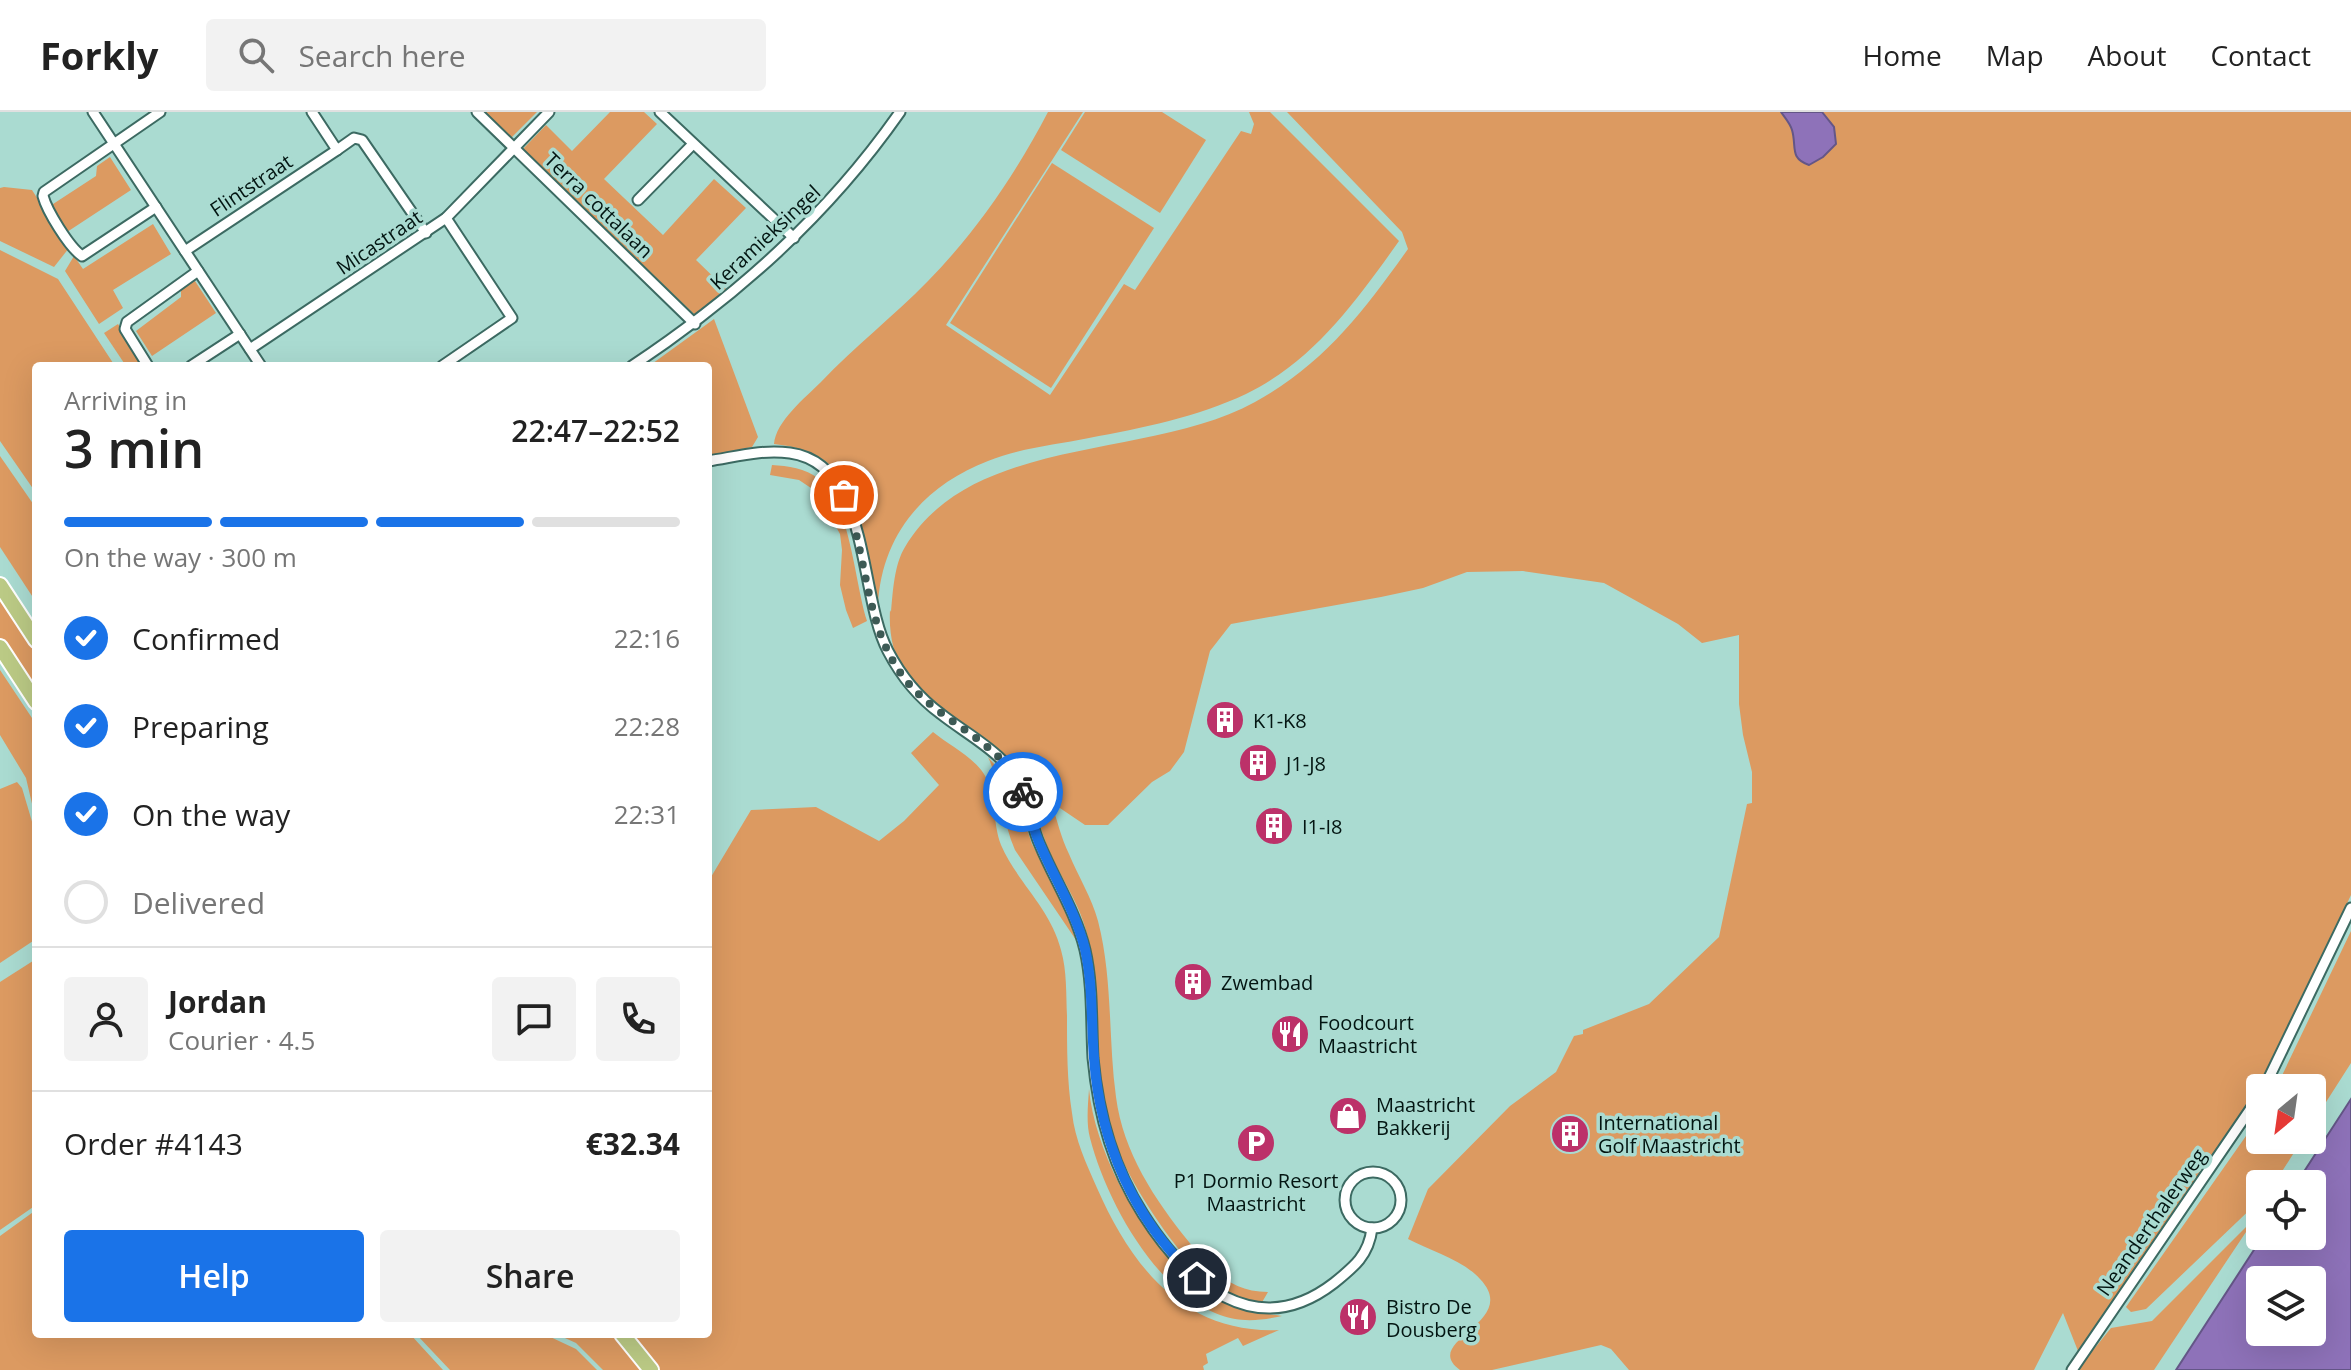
<!DOCTYPE html>
<html lang="en">
<head>
<meta charset="utf-8">
<style>
  :root { --surface:#fff; --page:#f2f2f2; --text:#222; --muted:#767676; --line:#e0e0e0; --accent:#1a73e8 }
  body { margin:0; font-family:"Open Sans",sans-serif; background:var(--page); color:var(--text); height:100vh; display:flex; flex-direction:column; font-size:30px; white-space:nowrap }
  * { box-sizing:border-box; margin:0 }
  p { font-size:26px; color:var(--muted) }
  .icon { flex:none; width:44px; height:44px; fill:none; stroke:currentColor; stroke-width:2; stroke-linecap:round; stroke-linejoin:round }
  .map { position:relative; flex:1; overflow:hidden }
  .panel { position:absolute; left:32px; top:250px; width:680px; height:976px; display:flex; flex-direction:column; background:var(--surface); border-radius:8px; box-shadow:0 8px 32px #0002 }
  .panel>* { flex:none }
  .needle { width:52px; rotate:209deg }
  .controls { position:absolute; left:2246px; top:962px; display:grid; gap:16px }
  .controls a { display:grid; place-items:center; width:80px; height:80px; border-radius:8px; background:var(--surface); box-shadow:0 8px 32px #0002; font-size:40px }
  .pin { position:absolute; display:grid; place-items:center; width:68px; height:68px; color:#fff; margin:-34px; border:4px solid #fff; border-radius:50%; box-shadow:0 2px 8px #0007 }
  .courier { position:absolute; display:grid; place-items:center; width:80px; height:80px; margin:-40px; border:6px solid #1a73e8; border-radius:50%; background:#fff; color:#222; box-shadow:0 2px 10px #0007 }
  .summary em { font-style:normal; font-weight:600 }
  .summary div { display:flex; flex-direction:column-reverse }
  .summary { display:flex; align-items:center; justify-content:space-between; height:136px; padding:0 32px }
  h1 { font-size:52px; font-weight:600; line-height:60px }
  .bar { display:grid; grid-template-columns:repeat(4,1fr); gap:12px 8px; align-content:center; height:96px; padding:0 32px }
  .bar i { height:10px; border-radius:6px; background:var(--line) }
  .bar .active { background:var(--accent) }
  .bar p { grid-column:span 4 }
  .line { display:flex; align-items:center; gap:20px; padding:0 32px; border-top:2px solid var(--line) }
  .line div { flex:1 }
  .round { display:grid; place-items:center; flex:none; width:84px; height:84px; border-radius:8px; background:var(--page) }
  ol { padding:0 32px; list-style:none }
  li { display:flex; align-items:center; gap:24px; height:88px }
  li p { margin-inline-start:auto }
  li .icon { padding:8px; border-radius:50%; background:var(--accent); color:#fff; stroke-width:4 }
  li:last-child { color:var(--muted) }
  li i { width:44px; height:44px; border:4px solid var(--line); border-radius:50% }
  .action { display:flex; gap:16px; margin-top:auto; padding:16px 32px }
  .action a { flex:1; height:92px; border-radius:8px; background:var(--accent); color:#fff; font-size:32px; font-weight:600; line-height:92px; text-align:center }
  .action a+a { background:var(--page); color:var(--text) }
  header { display:flex; align-items:center; gap:48px; box-sizing:border-box; height:112px; padding:0 40px; background:var(--surface); border-bottom:2px solid var(--line) }
  header strong { font-size:38px }
  nav { display:flex; gap:44px; margin-inline-start:auto; font-size:28px }
  .search { width:560px; height:72px; background:var(--page); display:flex; align-items:center; gap:20px; box-sizing:border-box; padding:0 28px; border-radius:8px; color:var(--muted); font-size:30px }
  .map>svg:first-child { display:block }
  .green { fill:#dc9a61 }
  .water { fill:#8e72b9; stroke:#645687; stroke-width:2; fill-rule:evenodd }
  .lines { fill:none; stroke-linecap:round; stroke-linejoin:round }
  .street-casing { stroke:#3c6a62; stroke-width:13 }
  .primary-casing { stroke:#fff; stroke-width:18 }
  .street { stroke:#fff; stroke-width:9 }
  .primary { stroke:#bbca85; stroke-width:14 }
  .done { stroke:#3d5a55; stroke-width:8; stroke-dasharray:0 14.4 }
  .route { stroke:#1a73e8; stroke-width:10 }
  .labels { text-anchor:middle; dominant-baseline:central; stroke-width:7; stroke-linejoin:round; paint-order:stroke }
  .street-label { font-size:20px; fill:#031512; stroke:#aadbd1 }
  .poi-label { font-size:20px; fill:#031512; stroke:#aadbd1; text-anchor:start }
</style>
</head>
<body>
<header>
<strong>Forkly</strong>
<div class="search"><svg class="icon" aria-label="search" viewBox="0 0 24 24"><circle cx="10" cy="10" r="6"/><path d="M15 15l6 6"/></svg>Search here</div>
<nav><a>Home</a><a>Map</a><a>About</a><a>Contact</a></nav>
</header>
<div class="map">
<svg width="2351" height="1258" viewBox="0 0 2351 1258">
  <rect width="100%" height="100%" fill="#aadbd1"/>
  <g class="green">
    <polygon points="485,0 537,0 511,26"/>
    <polygon points="610,0 644,0 657,12 604,67 663,123 714,67 746,96 696,148 726,177 695,203 523,37 546,13 572,39"/>
    <path d="M 1048,0 L 1083,0 L 946,213 L 1050,283 L 1124,172 L 1135,178 L 1241,19 L 1251,22 L 1254,12 L 1249,0 L 1270,0 L 1399,129 C 1357,188 1314,249 1246,282 C 1197,305 1142,316 1089,326 C 1055,333 1020,336 988,349 C 923,374 881,424 878,494 L 856,390 C 841,352 813,336 774,332 C 776,309 805,286 821,270 C 855,234 894,204 928,169 C 977,119 1016,61 1048,0 Z"/>
    <polygon points="1085,0 1162,0 1206,28 1160,101 1061,38"/>
    <path d="M 1287,0 L 2351,0 L 2351,783 L 2279,936 L 2249,991 L 2078,1239 L 2063,1201 L 2034,1258 L 1629,1258 L 1611,1237 L 1601,1233 L 1492,1258 L 1460,1258 C 1419,1228 1522,1211 1480,1167 C 1463,1148 1431,1139 1408,1127 L 1428,1077 L 1510,994 L 1556,960 L 1574,924 L 1583,922 L 1583,918 L 1649,892 L 1719,825 L 1747,692 L 1752,691 L 1752,660 L 1743,623 L 1739,592 L 1739,523 L 1702,531 L 1678,512 L 1604,471 L 1523,459 L 1467,460 L 1423,476 L 1381,485 L 1231,512 L 1210,539 L 1184,640 L 1170,659 L 1152,670 L 1108,713 L 1085,713 L 1051,690 C 1057,707 1061,726 1069,742 C 1078,764 1092,786 1098,809 C 1113,867 1108,927 1116,985 C 1123,1040 1155,1088 1189,1130 C 1211,1158 1231,1180 1268,1180 L 1261,1192 C 1220,1183 1194,1158 1170,1126 C 1141,1086 1113,1041 1104,991 C 1092,926 1105,855 1077,794 C 1067,772 1053,751 1045,728 C 1036,705 1032,682 1019,661 C 977,598 885,597 890,498 L 891,500 C 893,479 894,453 905,435 C 972,322 1150,348 1255,290 C 1325,251 1363,200 1408,137 L 1402,120 Z"/>
    <polygon points="110,45 131,78 67,120 50,94 96,64 97,54"/>
    <polygon points="1052,51 1154,116 1051,276 950,211"/>
    <polygon points="4,75 32,78 69,136 54,155 0,129 0,76"/>
    <polygon points="153,112 171,142 113,178 123,196 99,212 65,159 74,144 83,157"/>
    <polygon points="0,138 58,167 115,254 36,254 36,381 0,329"/>
    <polygon points="193,166 216,201 152,244 136,219 181,185 181,175"/>
    <polygon points="714,207 758,325 752,335 708,344 708,254 649,254"/>
    <polygon points="118,212 145,254 126,254 104,221"/>
    <polygon points="0,344 36,396 36,490 0,435"/>
    <path d="M 772,353 C 788,354 805,356 819,367 C 850,389 855,473 867,509 L 853,516 L 846,498 L 840,473 L 842,438 L 840,422 L 829,402 L 814,378 L 799,368 L 770,363 Z"/>
    <polygon points="0,479 36,534 36,579 0,529"/>
    <polygon points="0,558 36,612 36,709 26,666 0,623"/>
    <path d="M 933,620 C 949,633 973,645 984,662 C 997,683 992,711 1001,733 C 1017,770 1051,797 1061,838 C 1067,859 1066,882 1067,904 C 1067,937 1067,969 1072,1001 C 1075,1028 1086,1051 1097,1076 C 1132,1156 1185,1222 1279,1218 L 1243,1234 L 1238,1226 L 1206,1242 L 1208,1251 L 1203,1254 L 1204,1258 L 660,1258 L 630,1222 L 708,1222 L 708,770 L 751,698 L 816,695 L 879,729 L 904,709 L 939,673 L 911,641 Z"/>
    <path d="M 988,645 L 1007,667 L 1015,682 L 1032,732 L 1060,784 L 1076,828 L 1015,738 C 1002,709 1002,675 988,645 Z"/>
    <polygon points="17,670 22,676 36,723 36,827 0,851 0,677"/>
    <polygon points="2351,819 2351,951 2312,1012 2312,976 2276,976"/>
    <polygon points="36,847 36,1093 0,1118 0,870"/>
    <path d="M 1089,977 C 1096,1052 1159,1159 1228,1192 C 1244,1200 1264,1201 1282,1204 C 1259,1209 1238,1211 1215,1201 C 1154,1176 1106,1088 1090,1026 C 1086,1011 1088,993 1089,977 Z"/>
    <polygon points="2260,1004 2260,1028 2302,1028 2274,1072 2260,1072 2260,1088 2146,1197 2131,1200 2126,1195"/>
    <polygon points="36,1098 36,1222 410,1222 443,1258 0,1258 0,1124"/>
    <polygon points="2256,1105 2154,1258 2077,1258 2111,1216 2152,1209"/>
    <polygon points="416,1222 544,1222 576,1237 597,1258 450,1258"/>
    <polygon points="556,1222 615,1222 644,1258 603,1258 576,1231"/>
  </g>
  <g class="water">
    <path d="M 1781,0 L 1822,0 L 1834,15 L 1836,32 L 1823,45 L 1809,53 C 1789,46 1797,35 1792,18 C 1790,11 1785,6 1781,0 Z"/>
    <path d="M 2351,987 L 2351,1258 L 2176,1258 L 2263,1124 L 2312,1124 L 2312,1072 L 2296,1072 ZM 2260,1168 L 2312,1168 L 2312,1220 L 2260,1220 Z"/>
  </g>
  <g class="lines">
    <g class="street-casing">
      <g id="street">
        <polyline points="93,0 261,254"/>
        <polyline points="312,0 337,38 354,26 362,28 426,121"/>
        <polyline points="477,0 695,212"/>
        <polyline points="660,0 794,126"/>
        <polyline points="638,88 693,32"/>
        <path d="M 156,95 L 82,144 C 69,135 47,99 43,84 L 44,80 L 160,0"/>
        <polyline points="185,139 337,38"/>
        <polyline points="250,237 446,106 549,0"/>
        <polyline points="148,254 125,217 127,210 198,159"/>
        <polyline points="191,254 240,222"/>
        <polyline points="442,254 512,206 446,106"/>
        <path d="M 632,254 C 737,184 828,103 900,0"/>
        <path d="M 708,349 C 735,345 762,337 790,341 C 871,352 858,483 888,539 C 901,564 918,585 941,602 C 970,625 1008,642 1023,679 C 1030,696 1032,716 1040,733 C 1055,769 1076,800 1085,838 C 1093,873 1091,910 1093,946 C 1098,1001 1113,1055 1143,1102 C 1186,1170 1255,1232 1334,1171 C 1354,1155 1369,1143 1372,1116"/>
        <polyline points="2264,976 2351,796"/>
        <circle cx="1373" cy="1088" r="28"/>
        <polyline points="2072,1258 2260,983"/>
      </g>
    </g>
    <g class="primary-casing">
      <g id="primary">
        <polyline points="0,473 36,528"/>
        <polyline points="0,535 36,590"/>
        <polyline points="622,1222 651,1258"/>
      </g>
    </g>
    <use href="#street" class="street"/>
    <use href="#primary" class="primary"/>
  </g>
  <g class="lines">
    <path class="done" d="M 844,383 C 868,443 864,515 905,567 C 939,611 1000,627 1023,680"/>
    <path class="route" d="M 1023,680 C 1030,699 1033,719 1042,737 C 1057,771 1076,801 1085,837 C 1093,872 1091,910 1094,946 C 1100,1030 1134,1109 1197,1166"/>
  </g>
  <defs>
    <g id="building-disc" transform="scale(2)"><circle r="9.5" fill="#bc3169" stroke="#aadbd1"/><path d="M-4-6H4V6H1V3H-1V6H-4ZM-2.5-4.3h1.7v1.8h-1.7ZM.8-4.3h1.7v1.8H.8ZM-2.5-1h1.7V.8h-1.7ZM.8-1h1.7V.8H.8Z" fill="#fff"/></g>
    <g id="restaurant-disc" transform="scale(2)"><circle r="9.5" fill="#bc3169" stroke="#aadbd1"/><path d="M-5-6h1v4h1v-4h1v4h1v-4h1v5L-1.5 .5V6h-2V.5L-5-1ZM5-6V6H3V1.5H1.5Q1.5-4 5-6Z" fill="#fff"/></g>
    <g id="shop-disc" transform="scale(2)"><circle r="9.5" fill="#bc3169" stroke="#aadbd1"/><path d="M-5-2.5h2.3a2.7 3.5 0 0 1 5.4 0H5L5.5 6h-11ZM-1.5-2.5h3a1.5 2.3 0 0 0-3 0Z" fill="#fff"/></g>
    <g id="parking-disc" transform="scale(2)"><circle r="9.5" fill="#bc3169" stroke="#aadbd1"/><path d="M-3.5-5.5H1a3.5 3.5 0 0 1 0 7H-1V5.5H-3.5ZM-1-3.4V-.6H.8a1.4 1.4 0 0 0 0-2.8Z" fill="#fff"/></g>
  </defs>
  <g fill-rule="evenodd">
    <use href="#building-disc" x="1225" y="608"/>
    <use href="#building-disc" x="1258" y="651"/>
    <use href="#building-disc" x="1274" y="714"/>
    <use href="#building-disc" x="1193" y="870"/>
    <use href="#restaurant-disc" x="1290" y="922"/>
    <use href="#shop-disc" x="1348" y="1004"/>
    <use href="#building-disc" x="1570" y="1022"/>
    <use href="#parking-disc" x="1256" y="1031"/>
    <use href="#restaurant-disc" x="1358" y="1205"/>
  </g>
  <g class="labels">
    <g class="street-label">
      <text transform="translate(251 73) rotate(-34)">Flintstraat</text>
      <text transform="translate(599 93) rotate(44)">Terra cottalaan</text>
      <text transform="translate(765 125) rotate(-43)">Keramieksingel</text>
      <text transform="translate(379 130) rotate(-34)">Micastraat</text>
      <text transform="translate(2151 1110) rotate(-55)">Neanderthalerweg</text>
    </g>
    <g class="poi-label">
      <text x="1253" y="608">K1-K8</text>
      <text x="1286" y="651">J1-J8</text>
      <text x="1302" y="714">I1-I8</text>
      <text x="1221" y="870">Zwembad</text>
      <text x="1318" y="910">Foodcourt<tspan x="1318" dy="23">Maastricht</tspan></text>
      <text x="1376" y="992">Maastricht<tspan x="1376" dy="23">Bakkerij</tspan></text>
      <text x="1598" y="1010">International<tspan x="1598" dy="23">Golf Maastricht</tspan></text>
      <text x="1256" y="1068" text-anchor="middle">P1 Dormio Resort<tspan x="1256" dy="23">Maastricht</tspan></text>
      <text x="1386" y="1194">Bistro De<tspan x="1386" dy="23">Dousberg</tspan></text>
    </g>
  </g>
</svg>
<div class="controls">
<a><svg class="needle" viewBox="-14 -14 28 28"><path d="M0-13l5 13h-10z" fill="#e53935"/><path d="M0 13l5-13h-10z" fill="#767676"/></svg></a>
<a><svg class="icon" aria-label="locate" viewBox="0 0 24 24"><circle cx="12" cy="12" r="6"/><path d="M12 2v4M12 18v4M2 12h4M18 12h4"/></svg></a>
<a><svg class="icon" aria-label="layers" viewBox="0 0 24 24"><path d="M12 4l9 5-9 5-9-5zM3 14l9 5 9-5"/></svg></a>
</div>
<div class="pin" style="left:844px;top:383px;background:#ea580c"><svg class="icon" aria-label="bag" viewBox="0 0 24 24"><path d="M5 8h14l-1 12H6zM9 8a3 3 0 0 1 6 0"/></svg></div>
<div class="pin" style="left:1197px;top:1166px;background:#1f2937"><svg class="icon" aria-label="home" viewBox="0 0 24 24"><path d="M3 11l9-7 9 7M6 9v11h12V9"/></svg></div>
<div class="courier" style="left:1023px;top:680px"><svg class="icon" aria-label="bike" viewBox="0 0 24 24"><circle cx="6" cy="16" r="4"/><circle cx="18" cy="16" r="4"/><path d="M6 16l4-8h5l3 8M10 8l3 8H6M13 5h3"/></svg></div>
<section class="panel">
<div class="summary"><div><h1>3 min</h1><p>Arriving in</p></div><em>22:47–22:52</em></div>
<div class="bar"><i class="active"></i><i class="active"></i><i class="active"></i><i></i><p>On the way · 300 m</p></div>
<ol>
<li><svg class="icon" aria-label="check" viewBox="0 0 24 24"><path d="M5 12l5 5 9-10"/></svg>Confirmed<p>22:16</p></li>
<li><svg class="icon" aria-label="check" viewBox="0 0 24 24"><path d="M5 12l5 5 9-10"/></svg>Preparing<p>22:28</p></li>
<li><svg class="icon" aria-label="check" viewBox="0 0 24 24"><path d="M5 12l5 5 9-10"/></svg>On the way<p>22:31</p></li>
<li><i></i>Delivered</li>
</ol>
<div class="line" style="height:144px"><a class="round"><svg class="icon" aria-label="person" viewBox="0 0 24 24"><circle cx="12" cy="8" r="4"/><path d="M4 21q1-7 8-7t8 7"/></svg></a><div><b>Jordan</b><p>Courier · 4.5</p></div><a class="round"><svg class="icon" aria-label="chat" viewBox="0 0 24 24"><path d="M4 5h16v11H9l-5 4z"/></svg></a><a class="round"><svg class="icon" aria-label="phone" viewBox="0 0 24 24"><path d="M5 4h4l2 5-3 2q2 4 5 5l2-3 5 2v4C11 20 4 13 5 4z"/></svg></a></div>
<div class="line" style="height:104px"><div>Order #4143</div><b>€32.34</b></div>
<div class="action"><a>Help</a><a>Share</a></div>
</section>
</div>
</body>
</html>
